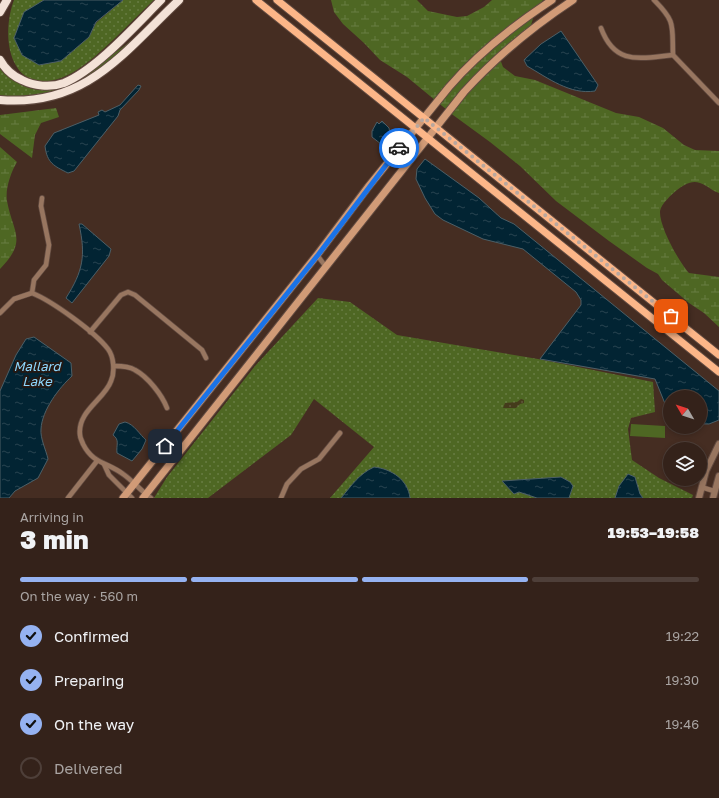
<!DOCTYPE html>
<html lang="en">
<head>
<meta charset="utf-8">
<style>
  :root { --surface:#34221a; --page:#3f2f27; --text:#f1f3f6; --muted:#a9a4a2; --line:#4e3f39; --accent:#95b2f1 }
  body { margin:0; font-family:"Golos Text",sans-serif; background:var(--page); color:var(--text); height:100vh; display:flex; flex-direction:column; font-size:15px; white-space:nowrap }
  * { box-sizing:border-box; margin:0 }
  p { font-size:13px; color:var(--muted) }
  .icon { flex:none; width:22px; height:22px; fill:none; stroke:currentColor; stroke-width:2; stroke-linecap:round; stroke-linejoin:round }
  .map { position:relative; height:498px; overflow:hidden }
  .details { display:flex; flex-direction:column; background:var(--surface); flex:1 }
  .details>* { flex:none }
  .needle { width:26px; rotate:309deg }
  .controls { position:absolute; left:663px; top:390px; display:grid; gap:8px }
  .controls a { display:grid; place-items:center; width:44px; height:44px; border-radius:50%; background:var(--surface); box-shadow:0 2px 6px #0003,0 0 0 1px var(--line); font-size:20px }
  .pin { position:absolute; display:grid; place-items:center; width:34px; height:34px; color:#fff; margin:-17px; border-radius:8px; box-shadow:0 2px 6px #0006 }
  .courier { position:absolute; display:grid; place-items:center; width:40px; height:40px; margin:-20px; border:3px solid #1a73e8; border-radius:50%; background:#fff; color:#222; box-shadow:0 1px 5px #0007 }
  .overview em { font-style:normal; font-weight:800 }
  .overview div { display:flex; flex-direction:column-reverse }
  .overview { display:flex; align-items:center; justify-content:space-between; height:68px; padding:0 20px }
  h1 { font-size:26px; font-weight:800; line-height:30px }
  .bar { display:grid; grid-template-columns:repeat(4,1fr); gap:6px 4px; align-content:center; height:48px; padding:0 20px }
  .bar i { height:5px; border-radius:3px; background:var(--line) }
  .bar .active { background:var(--accent) }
  .bar p { grid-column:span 4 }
  ol { padding:0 20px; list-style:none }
  li { display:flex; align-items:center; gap:12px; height:44px }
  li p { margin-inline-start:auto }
  li .icon { padding:4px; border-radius:50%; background:var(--accent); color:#111; stroke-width:4 }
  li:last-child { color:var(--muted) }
  li i { width:22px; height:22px; border:2px solid var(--line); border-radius:50% }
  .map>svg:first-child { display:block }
  .grass { fill:url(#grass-dots) }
  .wetland { fill:url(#wetland-marsh) }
  .sand { fill:url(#sand-dots) }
  .garden { fill:#4e6723 }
  .water { fill:url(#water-ripples); stroke:#4c5f67 }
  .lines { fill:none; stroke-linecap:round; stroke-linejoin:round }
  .minor-casing { stroke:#624b41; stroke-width:6 }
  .tertiary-casing { stroke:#624b41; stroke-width:8 }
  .secondary-casing { stroke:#624b41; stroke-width:9 }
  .primary-casing { stroke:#624b41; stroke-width:9 }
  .motorway-casing { stroke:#624b41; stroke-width:10 }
  .minor { stroke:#987660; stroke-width:4.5 }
  .tertiary { stroke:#987660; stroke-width:6 }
  .secondary { stroke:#d19b77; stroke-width:7 }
  .primary { stroke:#fcb688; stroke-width:7 }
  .motorway { stroke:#f3e2d7; stroke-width:8 }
  .done { stroke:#b9a79e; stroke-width:4; stroke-dasharray:0 7.2 }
  .route { stroke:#1a73e8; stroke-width:5 }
  .labels { text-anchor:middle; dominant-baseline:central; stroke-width:4; stroke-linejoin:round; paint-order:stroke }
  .water-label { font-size:13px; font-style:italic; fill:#8ed7fd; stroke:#241914 }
</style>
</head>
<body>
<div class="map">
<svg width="719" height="498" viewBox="0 0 719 498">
  <defs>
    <pattern id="grass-dots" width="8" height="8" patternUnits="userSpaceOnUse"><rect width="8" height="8" fill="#4e6723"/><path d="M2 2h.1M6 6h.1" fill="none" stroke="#687d43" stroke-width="1.8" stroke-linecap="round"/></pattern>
    <pattern id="wetland-marsh" width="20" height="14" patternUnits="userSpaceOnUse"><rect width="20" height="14" fill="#4e6723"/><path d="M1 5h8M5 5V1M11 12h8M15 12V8" fill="none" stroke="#687d43"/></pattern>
    <pattern id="sand-dots" width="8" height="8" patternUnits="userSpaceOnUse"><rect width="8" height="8" fill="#443b1b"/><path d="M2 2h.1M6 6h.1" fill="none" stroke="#60573c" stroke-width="1.8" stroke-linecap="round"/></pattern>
    <pattern id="water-ripples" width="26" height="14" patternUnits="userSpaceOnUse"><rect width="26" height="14" fill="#022433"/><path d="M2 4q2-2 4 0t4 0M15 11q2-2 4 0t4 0" fill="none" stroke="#284450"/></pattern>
  </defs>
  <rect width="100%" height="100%" fill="#452d22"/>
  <g class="grass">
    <path d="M 14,0 L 44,0 L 40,2 L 39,65 L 61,61 L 89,37 L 96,23 L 123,0 L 154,0 C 131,21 89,69 61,78 C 10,96 0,37 14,0 Z"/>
    <path d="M 134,38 C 122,58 70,92 46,95 C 31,98 15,97 0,98 L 0,66 C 12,78 28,94 48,89 C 55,87 63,81 69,78 C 92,66 115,55 134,38 Z"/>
    <polygon points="318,298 350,302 397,335 538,359 653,382 655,412 631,418 628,429 632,460 659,478 693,495 692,498 330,498 374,447 314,399 291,435 208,498 154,498 167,477 255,366"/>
  </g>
  <g class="wetland">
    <path d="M 331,0 L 417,0 L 428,11 L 457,17 L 467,16 L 484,7 L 492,0 L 543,0 L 535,12 L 531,25 L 504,52 L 500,59 L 503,67 L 515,76 L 535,80 L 616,113 L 639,117 L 663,128 L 684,145 L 695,150 L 719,151 L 719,193 C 712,191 707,185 700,183 C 691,180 684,185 677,190 C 672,194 661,204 660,211 C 659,226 679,262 689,273 L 719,277 L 719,327 L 704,313 L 689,303 L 662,280 L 658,274 L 647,268 L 609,241 L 556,201 L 520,166 L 490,142 L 453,115 L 407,77 L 380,60 L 364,43 L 343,24 L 334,12 Z"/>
    <polygon points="56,108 59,117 41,123 35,135 32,158 0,134 0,115"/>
    <path d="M 0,147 L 17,162 C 11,172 5,189 7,201 C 13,233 28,240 0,269 Z"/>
  </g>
  <polygon class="sand" points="521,399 524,400 524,403 520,404 516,408 503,408 505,403 517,402"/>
  <polygon class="garden" points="631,424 665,426 665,438 630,436"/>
  <g class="water">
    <polygon points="44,0 123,0 96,22 89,37 61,61 39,65 22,55 14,38 24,12"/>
    <path d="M 561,31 L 598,85 L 595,91 C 570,95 548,78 527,66 L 524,60 L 541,44 Z"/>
    <path d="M 138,85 L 141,86 L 139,90 L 120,110 L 118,116 L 74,171 L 68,173 C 54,166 47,163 45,146 L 54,133 L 99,115 L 98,112 L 102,110 L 105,112 L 120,105 Z"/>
    <polygon points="382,121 389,128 390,134 381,144 372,137 372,131 377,122 379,124"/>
    <polygon points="425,159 479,198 501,218 514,224 719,391 719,420 709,424 700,424 700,397 670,397 670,416 655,379 540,359 581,305 581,300 576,292 523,249 483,239 443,220 435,214 425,198 416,179 417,169"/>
    <path d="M 79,224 L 82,224 L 111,249 L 109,256 L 72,303 L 66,298 C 83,271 86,256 79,224 Z"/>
    <path d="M 34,337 L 71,363 L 72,376 C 59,388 42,410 41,429 C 40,438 46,450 48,459 L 38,478 L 15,491 L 9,498 L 0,498 L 0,391 L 16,355 L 26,339 Z"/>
    <path d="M 125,422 C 134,424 140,435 146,440 L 142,449 L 132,461 L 117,453 C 116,445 120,440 113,435 L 119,424 Z"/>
    <path d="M 374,467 C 392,469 408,480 410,498 L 341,498 C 352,485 359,474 374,467 Z"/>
    <polygon points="628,474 635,477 640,494 643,498 615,498 619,486"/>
    <polygon points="561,477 570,482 573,486 569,498 537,498 519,492 514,494 502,481"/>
  </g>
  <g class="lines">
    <g class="minor-casing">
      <g id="minor">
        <path d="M 654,0 C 676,22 672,25 673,55 L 719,103"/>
        <path d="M 601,28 C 615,66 640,58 673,55"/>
        <polyline points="317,255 326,267"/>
        <polyline points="32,293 34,280 46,265 49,245 41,206 42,198"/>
        <path d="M 0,313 L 14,299 L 32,293 C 52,301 95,332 108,349 C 114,357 115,372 111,381 C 105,399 77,411 80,435 C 80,438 82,441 83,444 C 93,464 107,462 123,474 C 133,481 141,491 151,498"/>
        <polyline points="90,332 121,295 128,292 135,295 202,350 206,358"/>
        <path d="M 114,366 C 121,366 129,366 135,370 C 148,377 162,395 167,408"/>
        <polyline points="104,464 109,475 132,498"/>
        <polyline points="701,487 714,491"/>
        <polyline points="68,498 97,461"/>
        <polyline points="281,498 287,484 301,469 319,459 340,433"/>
      </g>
    </g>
    <g class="tertiary-casing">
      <g id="tertiary">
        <polyline points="699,498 706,471 719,444"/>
        <polyline points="713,498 719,476"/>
      </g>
    </g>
    <g class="secondary-casing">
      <g id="secondary">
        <path d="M 123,498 L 317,255 L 368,187 L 449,87 C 479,52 514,25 552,0"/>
        <path d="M 143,498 L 464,92 C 497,56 532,27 573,0"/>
      </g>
    </g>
    <g class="primary-casing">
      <g id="primary">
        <polyline points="256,0 719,372"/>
        <polyline points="277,0 719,355"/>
      </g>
    </g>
    <g class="motorway-casing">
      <g id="motorway">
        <polyline points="0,12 7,0"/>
        <path d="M 0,60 C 5,69 13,76 22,80 C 34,86 50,88 64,83 C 96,70 136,25 161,0"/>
        <path d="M 0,100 C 86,107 123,53 179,0"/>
      </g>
    </g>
    <use href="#minor" class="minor"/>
    <use href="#tertiary" class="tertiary"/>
    <use href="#secondary" class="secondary"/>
    <use href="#primary" class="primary"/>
    <use href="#motorway" class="motorway"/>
  </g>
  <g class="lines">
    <polyline class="done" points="399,148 424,118 671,316"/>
    <polyline class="route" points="165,446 318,255 399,148"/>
  </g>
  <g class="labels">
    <g class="water-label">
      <text x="37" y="366">Mallard<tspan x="37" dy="15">Lake</tspan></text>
    </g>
  </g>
</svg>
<div class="controls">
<a><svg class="needle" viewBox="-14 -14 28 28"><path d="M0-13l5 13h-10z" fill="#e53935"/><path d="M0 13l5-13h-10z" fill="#a9a4a2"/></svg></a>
<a><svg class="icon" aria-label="layers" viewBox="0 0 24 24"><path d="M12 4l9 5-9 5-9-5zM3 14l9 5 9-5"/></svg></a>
</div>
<div class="pin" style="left:671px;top:316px;background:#ea580c"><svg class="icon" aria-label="bag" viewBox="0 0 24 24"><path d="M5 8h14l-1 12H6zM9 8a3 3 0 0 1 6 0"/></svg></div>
<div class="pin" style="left:165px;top:446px;background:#1f2937"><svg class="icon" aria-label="home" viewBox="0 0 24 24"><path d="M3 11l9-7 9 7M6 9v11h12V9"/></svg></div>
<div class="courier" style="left:399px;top:148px"><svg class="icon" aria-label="car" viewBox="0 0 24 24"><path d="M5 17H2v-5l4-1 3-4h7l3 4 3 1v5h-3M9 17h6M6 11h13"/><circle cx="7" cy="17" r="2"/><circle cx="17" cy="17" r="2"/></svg></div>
</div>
<section class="details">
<div class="overview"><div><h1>3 min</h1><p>Arriving in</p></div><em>19:53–19:58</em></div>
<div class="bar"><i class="active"></i><i class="active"></i><i class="active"></i><i></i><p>On the way · 560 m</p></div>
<ol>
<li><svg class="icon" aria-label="check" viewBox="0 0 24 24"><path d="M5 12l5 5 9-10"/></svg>Confirmed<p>19:22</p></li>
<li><svg class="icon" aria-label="check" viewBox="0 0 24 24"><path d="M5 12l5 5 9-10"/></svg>Preparing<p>19:30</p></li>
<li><svg class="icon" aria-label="check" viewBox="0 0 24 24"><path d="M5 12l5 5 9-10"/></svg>On the way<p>19:46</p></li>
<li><i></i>Delivered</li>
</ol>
</section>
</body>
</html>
